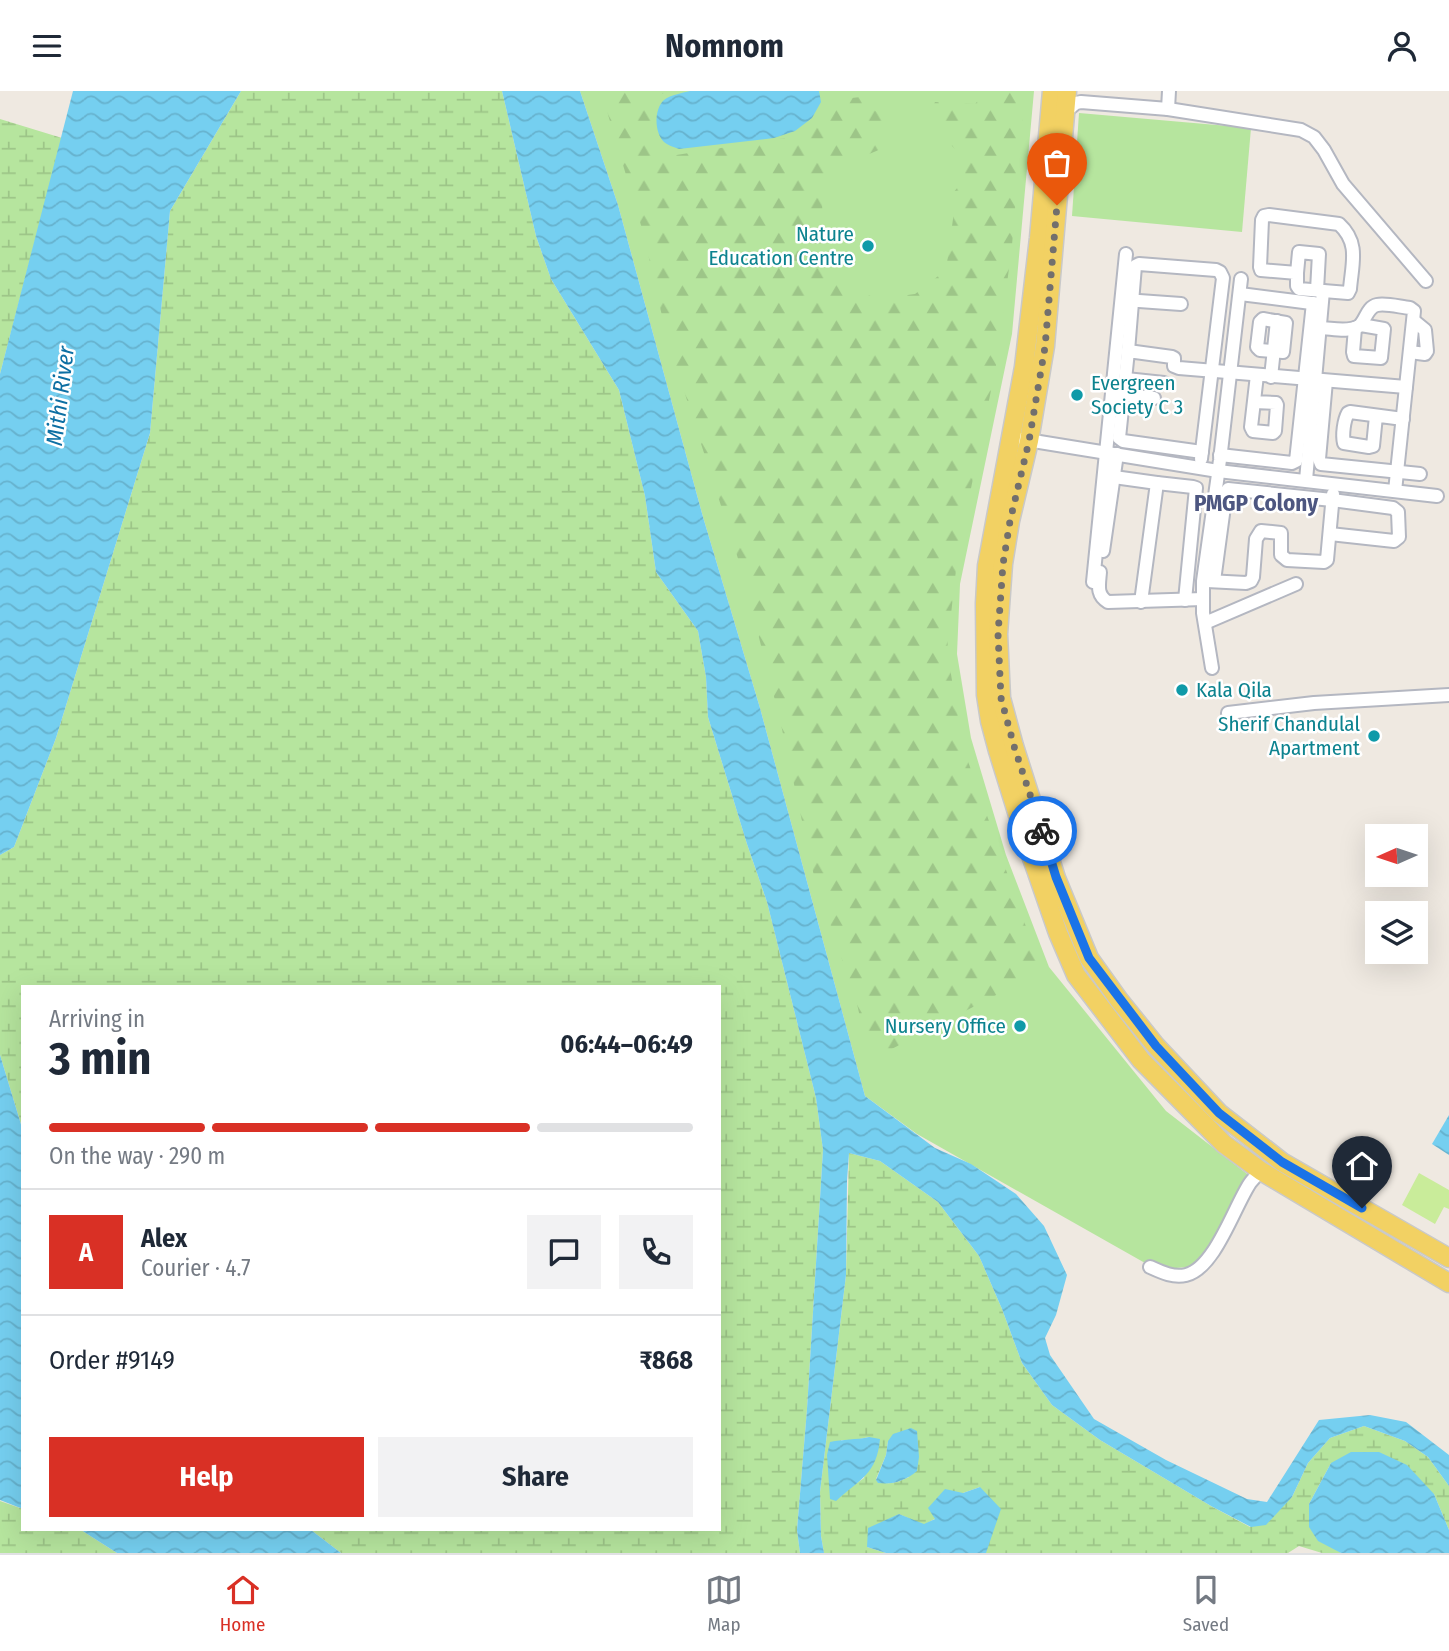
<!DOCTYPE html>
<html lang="en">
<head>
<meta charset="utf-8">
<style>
  :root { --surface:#fff; --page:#f2f2f3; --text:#1f2937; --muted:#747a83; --line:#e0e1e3; --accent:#d93025 }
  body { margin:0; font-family:"Fira Sans Condensed",sans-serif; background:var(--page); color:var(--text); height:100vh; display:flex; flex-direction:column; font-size:26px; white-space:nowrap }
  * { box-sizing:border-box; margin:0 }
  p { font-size:23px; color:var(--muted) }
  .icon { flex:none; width:38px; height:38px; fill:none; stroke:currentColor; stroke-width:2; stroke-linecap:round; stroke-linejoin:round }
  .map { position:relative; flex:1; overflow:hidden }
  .panel { position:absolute; left:21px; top:894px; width:700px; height:546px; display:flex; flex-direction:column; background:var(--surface); border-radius:0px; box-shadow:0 7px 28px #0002 }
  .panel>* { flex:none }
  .needle { width:46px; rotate:267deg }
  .buttons { position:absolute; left:1365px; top:733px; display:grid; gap:14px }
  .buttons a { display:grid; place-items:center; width:63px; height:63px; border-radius:0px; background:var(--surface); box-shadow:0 7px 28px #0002; font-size:35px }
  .pin { position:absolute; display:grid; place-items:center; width:60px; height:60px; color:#fff; margin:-72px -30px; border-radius:50% 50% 50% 0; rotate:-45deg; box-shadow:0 0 7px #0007 }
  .pin .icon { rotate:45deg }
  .courier { position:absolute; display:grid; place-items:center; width:70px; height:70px; margin:-35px; border:5px solid #1a73e8; border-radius:50%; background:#fff; color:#222; box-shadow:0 2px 9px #0007 }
  .headline em { font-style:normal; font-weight:700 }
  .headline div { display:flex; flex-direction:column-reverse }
  .headline { display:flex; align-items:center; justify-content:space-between; height:119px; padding:0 28px }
  h1 { font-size:46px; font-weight:700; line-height:52px }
  .bar { display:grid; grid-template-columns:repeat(4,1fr); gap:10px 7px; align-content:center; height:84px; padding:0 28px }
  .bar i { height:9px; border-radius:5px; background:var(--line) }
  .bar .selected { background:var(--accent) }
  .bar p { grid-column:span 4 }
  .line { display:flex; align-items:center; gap:18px; padding:0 28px; border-top:2px solid var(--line) }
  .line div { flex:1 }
  .round { display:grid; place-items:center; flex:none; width:74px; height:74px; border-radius:0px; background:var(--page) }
  .action { display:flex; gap:14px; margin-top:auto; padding:14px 28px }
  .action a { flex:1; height:80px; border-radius:0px; background:var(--accent); color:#fff; font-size:28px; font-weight:700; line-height:80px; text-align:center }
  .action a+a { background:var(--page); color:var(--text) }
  header { display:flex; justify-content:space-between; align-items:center; height:91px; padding:0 28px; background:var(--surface); font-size:32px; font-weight:700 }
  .tabs { display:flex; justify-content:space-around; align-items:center; height:98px; border-top:2px solid var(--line); background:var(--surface); font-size:19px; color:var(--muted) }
  .tabs a { display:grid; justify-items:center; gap:4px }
  .tabs .selected { color:var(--accent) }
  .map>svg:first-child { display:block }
  .grass { fill:#b6e59e }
  .forest { fill:url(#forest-firs) }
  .wetland { fill:url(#wetland-marsh); fill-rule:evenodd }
  .pitch { fill:#c9ec9a }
  .water { fill:url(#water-waves) }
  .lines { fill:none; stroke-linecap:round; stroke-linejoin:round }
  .street-casing { stroke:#b4b7c1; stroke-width:16 }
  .primary-casing { stroke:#c9c9c9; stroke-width:21 }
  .street { stroke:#fff; stroke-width:12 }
  .primary { stroke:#f2d163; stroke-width:18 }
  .done { stroke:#726f6d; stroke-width:7; stroke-dasharray:0 12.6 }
  .route { stroke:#1a73e8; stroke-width:9 }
  .culture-dot { fill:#0f9aa8; stroke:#fff; stroke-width:2.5 }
  .labels { text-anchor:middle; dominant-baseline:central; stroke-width:5; stroke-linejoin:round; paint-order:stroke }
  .culture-label { font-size:21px; fill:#0d838f; stroke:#fff; text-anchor:end }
  .water-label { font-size:23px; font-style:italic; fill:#0d6fa3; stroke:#fff }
  .neighbourhood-label { font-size:23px; font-weight:bold; fill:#4d5680; stroke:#fff }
</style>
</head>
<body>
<header><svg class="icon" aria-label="menu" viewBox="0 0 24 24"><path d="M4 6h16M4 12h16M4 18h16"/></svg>Nomnom<svg class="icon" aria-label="person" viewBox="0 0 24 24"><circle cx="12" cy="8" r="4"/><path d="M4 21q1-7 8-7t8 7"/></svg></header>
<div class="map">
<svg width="1449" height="1462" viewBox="0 0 1449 1462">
  <defs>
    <pattern id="forest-firs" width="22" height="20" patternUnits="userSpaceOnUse" patternTransform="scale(1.75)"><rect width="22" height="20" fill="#b6e59e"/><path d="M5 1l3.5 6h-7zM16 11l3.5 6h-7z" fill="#9dc588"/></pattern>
    <pattern id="wetland-marsh" width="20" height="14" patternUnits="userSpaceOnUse" patternTransform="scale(1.75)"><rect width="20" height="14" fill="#b6e59e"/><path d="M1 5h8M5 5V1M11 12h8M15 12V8" fill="none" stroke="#9dc588"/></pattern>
    <pattern id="water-waves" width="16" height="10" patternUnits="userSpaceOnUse" patternTransform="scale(1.75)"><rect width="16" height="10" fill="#75cff0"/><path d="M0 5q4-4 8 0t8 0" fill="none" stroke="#66b2ce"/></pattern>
  </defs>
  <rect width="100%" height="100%" fill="#efe9e1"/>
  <g class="grass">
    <polygon points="580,0 1034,0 1012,243 960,493 957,563 971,647 1006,764 1049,876 1166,1020 1251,1086 1197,1175 1166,1178 1145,1172 917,1043 865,1005 760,617 703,426 618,114"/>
    <polygon points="1079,22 1251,37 1242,141 1072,125"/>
  </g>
  <polygon class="forest" points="601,0 667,0 654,8 656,50 670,65 804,44 832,9 861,6 887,31 881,58 848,72 822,99 823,164 836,191 878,208 915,203 946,179 953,128 953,102 966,86 958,61 926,29 935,11 975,13 986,0 1025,0 1012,154 997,270 958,461 947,559 963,656 1038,870 1035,884 880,964 868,961 857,913 814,785 780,629 742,480 667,247 643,141"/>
  <g class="wetland">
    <polygon points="241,0 502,0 536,145 551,188 619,299 645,405 656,481 698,540 706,586 708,626 747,753 767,811 816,1007 823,1059 807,1318 797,1439 800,1462 341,1462 311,1439 719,1438 719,896 23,896 23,1040 0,964 0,764 14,756 56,647 150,342 170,120"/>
    <polygon points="0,28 62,47 0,283"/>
    <path d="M 849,1062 L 880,1070 L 938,1111 L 979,1165 L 1002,1218 L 1022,1272 L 1052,1314 L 1100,1349 L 1211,1415 L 1250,1436 L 1292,1406 L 1308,1372 L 1330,1347 L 1364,1335 L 1405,1350 L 1428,1366 L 1449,1395 L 1449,1439 L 1434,1403 L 1331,1372 L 1309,1413 L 1337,1459 L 1341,1462 L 1322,1462 L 1299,1455 L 1288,1462 L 986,1462 L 980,1396 L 963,1402 L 936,1427 L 924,1434 L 899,1423 L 867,1456 L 886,1462 L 824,1462 L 821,1445 L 820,1401 L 846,1184 ZM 869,1346 L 864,1387 L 850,1397 L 841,1349 L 855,1349 ZM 888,1350 L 909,1386 C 898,1391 887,1396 876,1388 L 886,1364 Z"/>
    <polygon points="0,1410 23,1418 23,1438 81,1439 117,1462 0,1462"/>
  </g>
  <polygon class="pitch" points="1419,1082 1449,1099 1449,1118 1444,1116 1435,1133 1402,1114"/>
  <g class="water">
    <polygon points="73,0 241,0 170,120 150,342 56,647 14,756 0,764 0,283"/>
    <polygon points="502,0 580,0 618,114 703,426 760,617 865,1005 935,1057 971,1073 1016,1103 1044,1135 1067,1184 1056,1224 1045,1247 1050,1264 1094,1328 1166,1369 1247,1408 1267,1411 1319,1329 1370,1324 1406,1331 1449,1364 1449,1395 1428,1366 1405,1350 1364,1335 1330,1347 1308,1372 1292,1406 1266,1434 1251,1436 1211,1415 1100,1349 1052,1314 1022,1272 1002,1218 979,1165 938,1111 880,1070 849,1062 847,1090 846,1184 820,1401 821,1445 824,1462 800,1462 797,1439 807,1318 823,1059 816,1007 767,811 747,753 708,626 706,586 698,540 656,481 645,405 619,299 551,188 536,145"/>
    <path d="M 690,0 L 819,0 L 821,11 L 812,27 L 795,40 L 774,47 L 679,58 C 674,56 667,54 664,51 C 654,41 654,18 664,9 C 670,4 682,2 690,0 Z"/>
    <polygon points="0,964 23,1040 23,1418 0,1409"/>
    <polygon points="1449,1024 1449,1064 1432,1053"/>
    <path d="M 911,1337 L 917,1340 L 919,1366 L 917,1380 C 905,1390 893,1394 878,1392 L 876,1389 L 886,1364 L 888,1350 L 893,1343 Z"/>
    <path d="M 869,1346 L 880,1348 C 877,1383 860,1388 836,1410 L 830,1408 L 827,1364 L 830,1351 C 843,1348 856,1349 869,1346 Z"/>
    <polygon points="1351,1361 1379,1361 1407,1374 1434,1403 1449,1439 1449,1462 1341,1462 1318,1450 1309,1436 1309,1413 1331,1372"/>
    <polygon points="980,1396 1001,1418 986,1462 886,1462 867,1456 868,1437 899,1423 924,1433 935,1428 928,1417 945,1398 963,1402"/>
    <polygon points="81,1439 311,1439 341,1462 117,1462"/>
  </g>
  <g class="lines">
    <g class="street-casing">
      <g id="street">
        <polyline points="1168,18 1169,0"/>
        <polyline points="1062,21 1065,21 1076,12 1081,11 1168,18 1301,39 1314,46 1324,59 1343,93 1426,190"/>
        <path d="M 1269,124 L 1339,133 C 1360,152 1352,173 1350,198 L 1348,202 L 1299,198 L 1297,195 L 1297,182 L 1261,179 L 1260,176 L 1262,129 L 1264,125 Z"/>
        <polyline points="1297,182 1299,161 1319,163 1317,199"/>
        <polyline points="1240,203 1319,213"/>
        <polyline points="1125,209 1181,213"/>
        <polygon points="1263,228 1286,232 1283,261 1260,259 1257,256 1260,231"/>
        <path d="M 1320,237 C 1331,237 1349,242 1359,235 C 1366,229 1367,216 1377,214 C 1386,212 1400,216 1410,217 L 1414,220 L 1395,400"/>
        <polyline points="1355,237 1353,261 1354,265 1381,267 1384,238 1361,234"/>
        <polyline points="1128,260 1135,175 1139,173 1216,179 1220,181 1223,187 1201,368"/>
        <polyline points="1410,261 1425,263 1427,260 1425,239 1414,230"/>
        <polyline points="1271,286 1277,230"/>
        <polyline points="1126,288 1164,292"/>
        <polyline points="1326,290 1319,368 1321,373 1420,383"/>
        <polyline points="1116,303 1154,307"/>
        <polyline points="1254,311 1276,312 1277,314 1275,340 1273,342 1253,340 1251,336 1257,284"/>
        <path d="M 1376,325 L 1373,355 L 1369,356 L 1344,352 C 1342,344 1344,329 1348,322 L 1350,321 L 1403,328"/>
        <polyline points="1021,348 1218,380 1437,405"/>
        <polyline points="1202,361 1123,350 1119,347 1128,260 1172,266 1174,267 1174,275 1179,277 1406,296"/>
        <polyline points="1220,364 1292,372 1296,370 1313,212"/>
        <polyline points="1114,386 1157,392 1141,511"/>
        <polyline points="1306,389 1323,200"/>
        <polyline points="1157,392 1193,396 1196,397 1185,509"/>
        <polyline points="1103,460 1117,363"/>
        <path d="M 1100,481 C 1099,494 1096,504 1108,511 L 1203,508"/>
        <polyline points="1207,490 1246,492 1251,490 1253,486 1256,448 1261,440 1281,442 1281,464 1287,469 1324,471 1327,469 1333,403"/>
        <polyline points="1214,490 1226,401 1228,398 1332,409 1393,417 1398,421 1399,446 1394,450 1330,443"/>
        <polyline points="1093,491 1126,163"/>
        <polyline points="1205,532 1296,493"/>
        <polyline points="1212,577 1203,522 1203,490 1220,369 1241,188"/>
        <polyline points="1228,622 1314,612 1449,604"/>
        <path d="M 1150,1176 C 1161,1181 1173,1187 1186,1184 C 1215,1177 1234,1116 1250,1092 C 1253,1088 1257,1084 1261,1080"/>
      </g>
    </g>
    <g class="primary-casing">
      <g id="primary">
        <polyline points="1052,0 1039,147 1024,276 987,475 985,513 986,604 990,630 998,660 1025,747 1058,842 1076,884 1141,969 1224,1053 1261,1080 1449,1192"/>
        <polyline points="1067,0 1045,255 1029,350 1010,430 1003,473 998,543 1001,607 1014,655 1056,787 1089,867 1119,909 1156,955 1219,1022 1282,1071 1449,1167"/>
      </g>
    </g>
    <use href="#street" class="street"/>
    <use href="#primary" class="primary"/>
  </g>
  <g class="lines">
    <polyline class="done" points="1042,740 1014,655 1001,607 998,543 1003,473 1010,430 1029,350 1045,256 1057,114"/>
    <polyline class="route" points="1042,740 1056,786 1089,867 1156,955 1219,1022 1282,1071 1362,1117"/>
  </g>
  <g class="culture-dot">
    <circle cx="868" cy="155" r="7"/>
    <circle cx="1077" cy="304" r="7"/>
    <circle cx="1182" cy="599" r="7"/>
    <circle cx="1374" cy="645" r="7"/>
    <circle cx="1020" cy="935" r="7"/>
  </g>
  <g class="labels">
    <g class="culture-label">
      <text x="854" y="143">Nature<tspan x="854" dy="24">Education Centre</tspan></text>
      <text x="1091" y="292" text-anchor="start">Evergreen<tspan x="1091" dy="24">Society C 3</tspan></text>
      <text x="1196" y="599" text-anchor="start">Kala Qila</text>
      <text x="1360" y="633">Sherif Chandulal<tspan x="1360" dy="24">Apartment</tspan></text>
      <text x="1006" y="935">Nursery Office</text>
    </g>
    <g class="water-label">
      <text transform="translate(60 305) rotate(-83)">Mithi River</text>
    </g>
    <g class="neighbourhood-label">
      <text x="1256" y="412">PMGP Colony</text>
    </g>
  </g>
</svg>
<div class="buttons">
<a><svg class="needle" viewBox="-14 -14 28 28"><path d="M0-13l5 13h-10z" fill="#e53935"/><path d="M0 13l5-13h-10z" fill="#747a83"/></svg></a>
<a><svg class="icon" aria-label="layers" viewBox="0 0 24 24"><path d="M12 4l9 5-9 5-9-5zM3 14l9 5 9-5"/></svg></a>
</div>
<div class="pin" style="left:1057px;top:114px;background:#ea580c"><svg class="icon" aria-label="bag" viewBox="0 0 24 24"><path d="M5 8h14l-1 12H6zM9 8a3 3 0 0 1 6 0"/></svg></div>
<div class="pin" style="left:1362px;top:1117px;background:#1f2937"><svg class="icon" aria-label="home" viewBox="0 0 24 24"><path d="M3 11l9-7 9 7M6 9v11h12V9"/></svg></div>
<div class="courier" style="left:1042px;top:740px"><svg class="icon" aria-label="bike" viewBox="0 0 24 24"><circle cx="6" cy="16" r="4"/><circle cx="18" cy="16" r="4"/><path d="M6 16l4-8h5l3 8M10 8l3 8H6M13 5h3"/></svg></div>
<section class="panel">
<div class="headline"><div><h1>3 min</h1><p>Arriving in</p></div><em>06:44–06:49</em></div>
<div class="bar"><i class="selected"></i><i class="selected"></i><i class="selected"></i><i></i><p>On the way · 290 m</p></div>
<div class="line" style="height:126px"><b class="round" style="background:var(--accent);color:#fff">A</b><div><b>Alex</b><p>Courier · 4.7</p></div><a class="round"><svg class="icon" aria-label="chat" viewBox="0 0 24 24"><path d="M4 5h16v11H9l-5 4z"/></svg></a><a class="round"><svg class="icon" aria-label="phone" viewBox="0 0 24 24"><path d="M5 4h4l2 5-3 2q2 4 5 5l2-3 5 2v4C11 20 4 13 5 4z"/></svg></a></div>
<div class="line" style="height:91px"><div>Order #9149</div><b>₹868</b></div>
<div class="action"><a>Help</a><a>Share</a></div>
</section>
</div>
<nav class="tabs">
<a class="selected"><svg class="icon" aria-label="home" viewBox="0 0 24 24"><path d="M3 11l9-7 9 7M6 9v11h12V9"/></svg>Home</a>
<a><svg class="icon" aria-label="map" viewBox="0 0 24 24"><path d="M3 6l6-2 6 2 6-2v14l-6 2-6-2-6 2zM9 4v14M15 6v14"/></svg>Map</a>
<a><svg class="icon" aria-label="saved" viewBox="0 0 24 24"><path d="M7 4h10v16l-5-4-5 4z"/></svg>Saved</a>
</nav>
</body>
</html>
